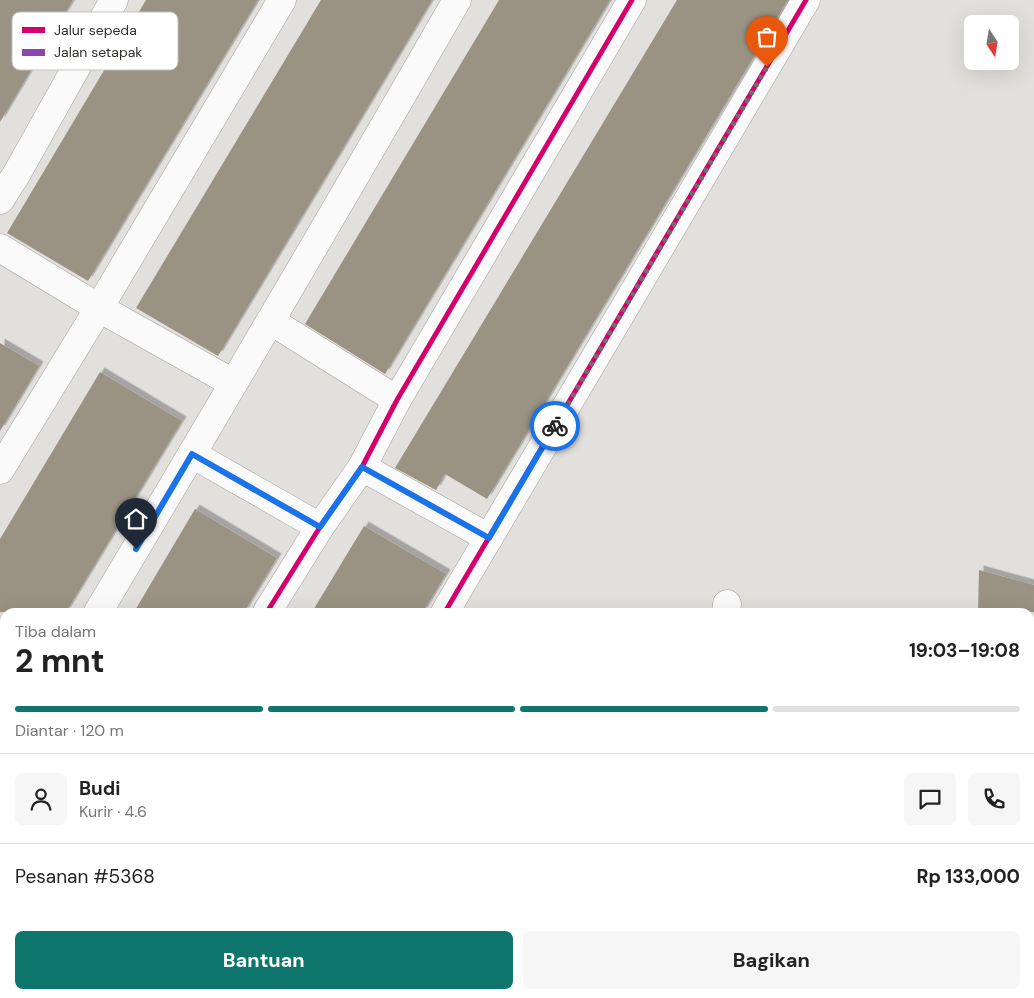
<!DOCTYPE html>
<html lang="id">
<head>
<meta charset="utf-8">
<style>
  :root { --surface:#fff; --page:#f6f6f6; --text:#222; --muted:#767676; --line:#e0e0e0; --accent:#0f766e }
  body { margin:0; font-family:"DM Sans",sans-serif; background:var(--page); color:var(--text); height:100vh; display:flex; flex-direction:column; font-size:19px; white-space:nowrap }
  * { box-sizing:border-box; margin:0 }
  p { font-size:16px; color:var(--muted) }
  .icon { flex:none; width:28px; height:28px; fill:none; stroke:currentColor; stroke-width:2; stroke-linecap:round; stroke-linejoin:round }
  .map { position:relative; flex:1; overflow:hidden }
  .details { position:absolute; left:0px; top:608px; width:1035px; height:391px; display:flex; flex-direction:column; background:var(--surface); border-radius:15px 15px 0 0; box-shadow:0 5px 20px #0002 }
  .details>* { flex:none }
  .needle { width:32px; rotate:168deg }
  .tools { position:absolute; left:964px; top:15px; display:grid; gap:10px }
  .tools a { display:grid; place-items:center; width:55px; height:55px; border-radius:8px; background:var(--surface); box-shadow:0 5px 20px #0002; font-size:25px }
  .pin { position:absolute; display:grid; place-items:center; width:42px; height:42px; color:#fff; margin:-51px -21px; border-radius:50% 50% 50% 0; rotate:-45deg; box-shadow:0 0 5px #0007 }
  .pin .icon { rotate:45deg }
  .courier { position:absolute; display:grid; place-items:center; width:50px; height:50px; margin:-25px; border:4px solid #1a73e8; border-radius:50%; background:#fff; color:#222; box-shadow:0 1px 6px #0007 }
  .summary em { font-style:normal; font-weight:700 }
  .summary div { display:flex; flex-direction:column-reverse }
  .summary { display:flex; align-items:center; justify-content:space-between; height:85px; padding:0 15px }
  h1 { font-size:32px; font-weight:700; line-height:38px }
  .bar { display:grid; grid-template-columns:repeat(4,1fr); gap:8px 5px; align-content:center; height:60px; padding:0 15px }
  .bar i { height:6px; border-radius:4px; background:var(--line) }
  .bar .active { background:var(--accent) }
  .bar p { grid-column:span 4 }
  .line { display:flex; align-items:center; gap:12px; padding:0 15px; border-top:1px solid var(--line) }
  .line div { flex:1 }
  .round { display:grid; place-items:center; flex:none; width:52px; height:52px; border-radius:8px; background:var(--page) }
  .action { display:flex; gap:10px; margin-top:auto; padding:10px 15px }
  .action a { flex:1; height:58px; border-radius:8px; background:var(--accent); color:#fff; font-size:20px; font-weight:700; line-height:58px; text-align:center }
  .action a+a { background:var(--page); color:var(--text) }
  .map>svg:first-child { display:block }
  .building { fill:#9a9283; filter:url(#shadow) }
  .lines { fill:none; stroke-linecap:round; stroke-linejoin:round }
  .minor-casing { stroke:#a3a19f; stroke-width:29 }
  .minor { stroke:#fbfafa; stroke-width:28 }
  .quiet { stroke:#8e44ad; stroke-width:4; stroke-dasharray:8 4; stroke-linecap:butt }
  .cycleway-casing { stroke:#fff; stroke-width:8 }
  .cycleway { stroke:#d6006c; stroke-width:5 }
  .done { stroke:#706e6b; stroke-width:5; stroke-dasharray:0 9 }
  .route { stroke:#1a73e8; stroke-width:6 }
  .key { fill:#fff; stroke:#c2c1c0; stroke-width:1 }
  .key-label { font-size:14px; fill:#32302d }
</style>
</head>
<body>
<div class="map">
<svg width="1034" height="998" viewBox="0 0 1034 998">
  <defs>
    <filter id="shadow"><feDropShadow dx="4.5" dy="-4.5" stdDeviation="0" flood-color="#0004"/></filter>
  </defs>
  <rect width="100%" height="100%" fill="#e2e0dd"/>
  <g class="building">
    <polygon points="0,0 73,0 0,122"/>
    <polygon points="146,0 258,0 88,281 7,233"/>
    <polygon points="321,0 432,0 218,356 136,308"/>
    <polygon points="499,0 610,0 385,374 305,324"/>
    <polygon points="677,0 788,0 487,499 445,474 436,490 395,468"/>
    <polygon points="0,343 39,366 0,431"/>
    <polygon points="100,372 182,421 66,612 0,612 0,539"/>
    <polygon points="195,509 277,558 244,612 134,612"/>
    <polygon points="364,526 446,574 423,612 312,612"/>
    <polygon points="979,570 1034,585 1034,612 978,612"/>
  </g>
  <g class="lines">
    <g class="minor-casing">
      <g id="minor">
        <polyline points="0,200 16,175 114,0"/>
        <polyline points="0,248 99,308 233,383"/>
        <polyline points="271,321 397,400"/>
        <polyline points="192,454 320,527"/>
        <polyline points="362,467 489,538"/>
        <polyline points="0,470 99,308 282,0"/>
        <path d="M 98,612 C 219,409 339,205 457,0"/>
        <polyline points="267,612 320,527 362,467 397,400 632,0"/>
        <polyline points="445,612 806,0"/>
        <polyline points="726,612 727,604"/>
        <polyline points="1030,769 1034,768"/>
        <polyline points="0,775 5,767"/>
        <polyline points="330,994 354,998"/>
        <polyline points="27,998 29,994"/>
        <polyline points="298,998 309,995 325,994"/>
        <polyline points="762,998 763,994"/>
      </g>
    </g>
    <use href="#minor" class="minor"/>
    <g class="quiet">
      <polyline points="330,994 354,998"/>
      <polyline points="298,998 309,995 325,994"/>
      <polyline points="762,998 763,994"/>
    </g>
    <g class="cycleway-casing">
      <g id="cycleway">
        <polyline points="267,612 320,527 362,467 397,400 632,0"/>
        <polyline points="445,612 806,0"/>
      </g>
    </g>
    <use href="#cycleway" class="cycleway"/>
  </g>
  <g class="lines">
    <polyline class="done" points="555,426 767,67"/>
    <polyline class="route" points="136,549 192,454 320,527 362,467 489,538 555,426"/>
  </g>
  <rect x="12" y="12" width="166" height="58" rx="8" class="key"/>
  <rect x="22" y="27" width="23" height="6" fill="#d6006c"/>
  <rect x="22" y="49" width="23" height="7" fill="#8e44ad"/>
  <g class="key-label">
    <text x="54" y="35">Jalur sepeda</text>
    <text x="54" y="57">Jalan setapak</text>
  </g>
</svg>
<div class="tools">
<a><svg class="needle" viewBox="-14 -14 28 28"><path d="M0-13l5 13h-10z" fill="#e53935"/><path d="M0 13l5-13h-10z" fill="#767676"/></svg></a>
</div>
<div class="pin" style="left:767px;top:67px;background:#ea580c"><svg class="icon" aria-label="bag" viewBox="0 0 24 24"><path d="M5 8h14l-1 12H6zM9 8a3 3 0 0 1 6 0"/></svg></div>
<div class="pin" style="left:136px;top:549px;background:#1f2937"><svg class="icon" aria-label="home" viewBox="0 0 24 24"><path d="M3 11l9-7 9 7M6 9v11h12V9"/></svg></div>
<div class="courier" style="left:555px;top:426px"><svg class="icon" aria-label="bike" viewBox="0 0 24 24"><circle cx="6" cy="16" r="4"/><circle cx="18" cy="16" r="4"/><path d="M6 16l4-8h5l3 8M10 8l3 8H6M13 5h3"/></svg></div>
<section class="details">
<div class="summary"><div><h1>2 mnt</h1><p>Tiba dalam</p></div><em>19:03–19:08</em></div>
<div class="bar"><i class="active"></i><i class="active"></i><i class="active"></i><i></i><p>Diantar · 120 m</p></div>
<div class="line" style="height:90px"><a class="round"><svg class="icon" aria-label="person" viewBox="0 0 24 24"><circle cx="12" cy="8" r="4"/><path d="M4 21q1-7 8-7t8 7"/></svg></a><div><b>Budi</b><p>Kurir · 4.6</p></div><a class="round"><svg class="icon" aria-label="chat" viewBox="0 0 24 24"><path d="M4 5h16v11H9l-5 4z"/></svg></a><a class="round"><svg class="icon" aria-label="phone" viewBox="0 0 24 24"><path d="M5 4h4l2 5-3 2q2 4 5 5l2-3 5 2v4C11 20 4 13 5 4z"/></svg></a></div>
<div class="line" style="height:65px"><div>Pesanan #5368</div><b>Rp 133,000</b></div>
<div class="action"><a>Bantuan</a><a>Bagikan</a></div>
</section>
</div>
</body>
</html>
